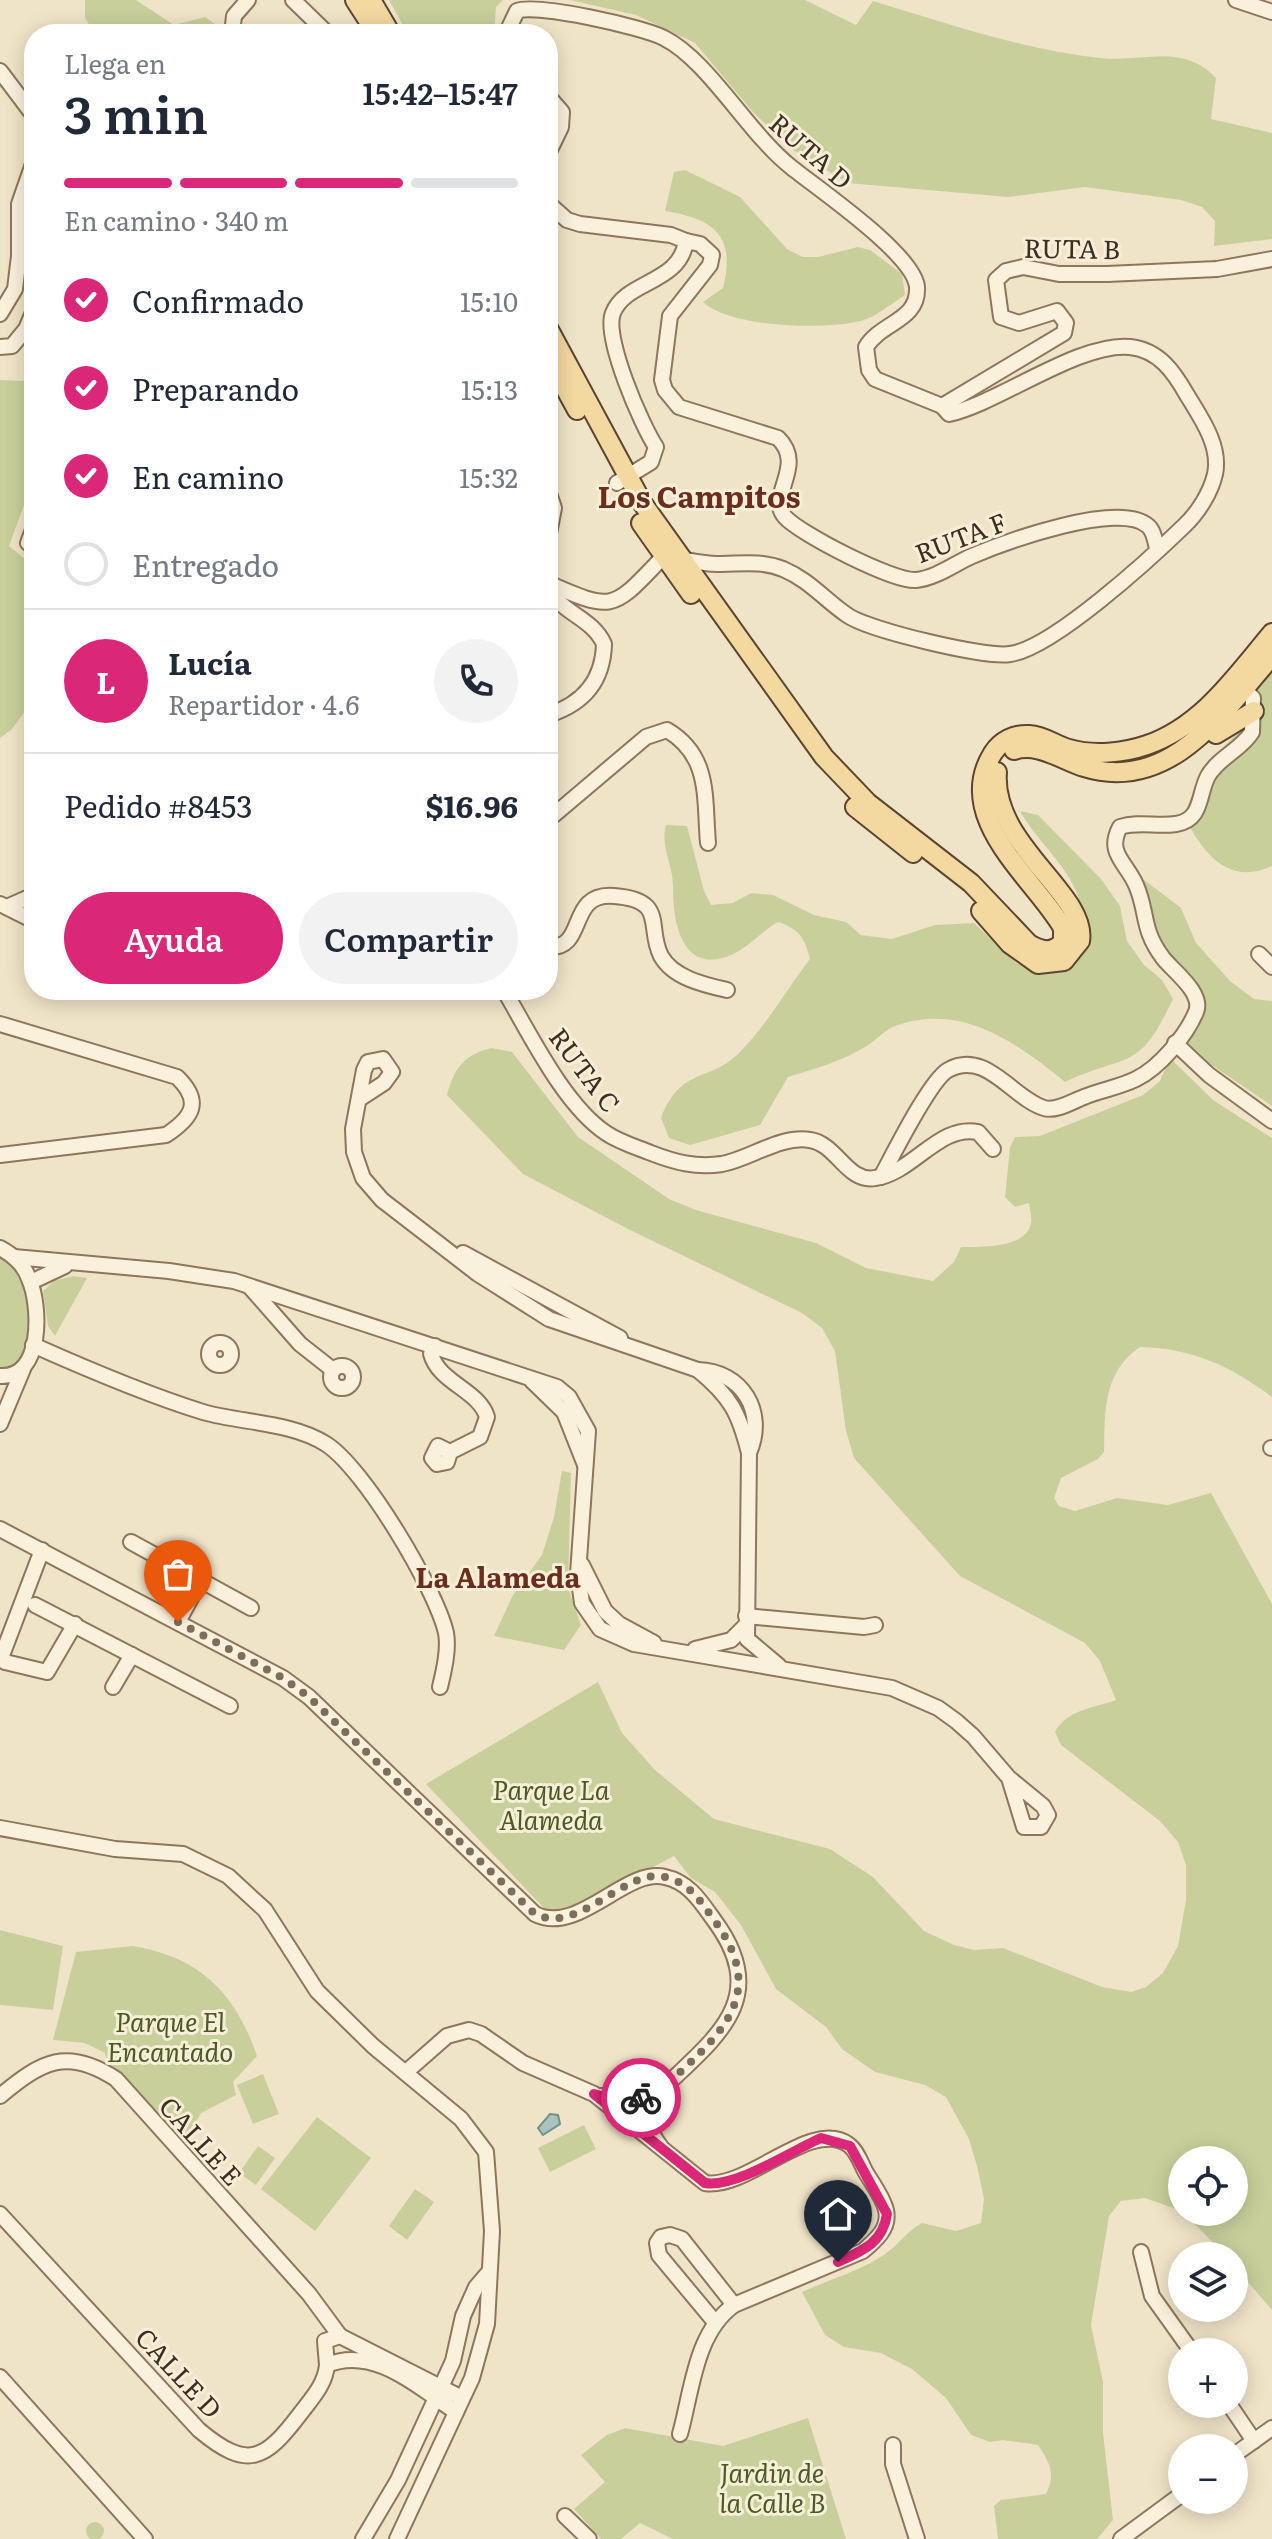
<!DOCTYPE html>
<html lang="es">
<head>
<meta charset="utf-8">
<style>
  :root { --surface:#fff; --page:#f2f2f3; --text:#1f2937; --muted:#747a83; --line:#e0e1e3; --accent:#db2777 }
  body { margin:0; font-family:Literata,serif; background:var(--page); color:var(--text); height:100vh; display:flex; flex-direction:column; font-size:30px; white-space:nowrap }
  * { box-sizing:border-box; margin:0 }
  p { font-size:26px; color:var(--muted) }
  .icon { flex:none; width:44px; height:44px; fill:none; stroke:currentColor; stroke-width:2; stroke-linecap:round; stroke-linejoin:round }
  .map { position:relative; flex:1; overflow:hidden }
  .details { position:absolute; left:24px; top:24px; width:534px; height:976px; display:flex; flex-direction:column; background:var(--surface); border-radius:32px; box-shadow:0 4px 20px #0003 }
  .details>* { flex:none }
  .controls { position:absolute; left:1168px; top:2146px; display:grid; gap:16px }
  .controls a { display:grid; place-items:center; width:80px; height:80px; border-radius:50%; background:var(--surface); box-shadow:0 4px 20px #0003; font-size:40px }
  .pin { position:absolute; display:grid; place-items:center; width:68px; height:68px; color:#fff; margin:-82px -34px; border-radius:50% 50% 50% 0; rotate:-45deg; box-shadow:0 0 8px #0007 }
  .pin .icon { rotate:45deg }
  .courier { position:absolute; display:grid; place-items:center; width:80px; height:80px; margin:-40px; border:6px solid #db2777; border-radius:50%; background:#fff; color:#222; box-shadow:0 2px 10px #0007 }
  .head em { font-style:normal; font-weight:600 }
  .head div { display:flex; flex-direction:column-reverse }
  .head { display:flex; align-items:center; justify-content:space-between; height:136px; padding:0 40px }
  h1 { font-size:52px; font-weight:600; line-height:60px }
  .bar { display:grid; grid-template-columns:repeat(4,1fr); gap:12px 8px; align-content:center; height:96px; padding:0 40px }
  .bar i { height:10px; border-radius:6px; background:var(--line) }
  .bar .current { background:var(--accent) }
  .bar p { grid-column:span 4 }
  .line { display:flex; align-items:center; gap:20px; padding:0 40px; border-top:2px solid var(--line) }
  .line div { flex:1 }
  .round { display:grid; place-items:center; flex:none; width:84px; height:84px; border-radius:42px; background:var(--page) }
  ol { padding:0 40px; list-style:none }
  li { display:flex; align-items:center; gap:24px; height:88px }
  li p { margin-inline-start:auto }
  li .icon { padding:8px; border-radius:50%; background:var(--accent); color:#fff; stroke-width:4 }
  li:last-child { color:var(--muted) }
  li i { width:44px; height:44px; border:4px solid var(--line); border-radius:50% }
  .cta { display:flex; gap:16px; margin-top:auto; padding:16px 40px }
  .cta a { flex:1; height:92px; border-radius:48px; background:var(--accent); color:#fff; font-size:32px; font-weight:600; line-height:92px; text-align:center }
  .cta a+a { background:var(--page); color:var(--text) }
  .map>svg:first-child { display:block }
  .green { fill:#c9cf9b }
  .water { fill:#a9c4bc; stroke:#6f938a; stroke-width:2 }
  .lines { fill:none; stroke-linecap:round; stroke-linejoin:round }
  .minor-casing { stroke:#8d765c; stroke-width:18 }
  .major-casing { stroke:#5b4430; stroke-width:22 }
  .minor { stroke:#faf1dc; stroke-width:14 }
  .major { stroke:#f3d9a0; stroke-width:18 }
  .done { stroke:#7c6e5b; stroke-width:8; stroke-dasharray:0 14.4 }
  .route { stroke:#db2777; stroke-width:10 }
  .labels { text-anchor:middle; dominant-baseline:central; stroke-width:6; stroke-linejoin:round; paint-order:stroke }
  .street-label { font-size:26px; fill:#3d2e20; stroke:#f7eed8 }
  .park-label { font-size:26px; font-style:italic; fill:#4d5a26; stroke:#f7eed8 }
  .neighbourhood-label { font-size:28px; font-weight:bold; fill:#6b2e1e; stroke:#f7eed8 }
  .quarter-label { font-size:30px; font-weight:bold; fill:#6b2e1e; stroke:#f7eed8 }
</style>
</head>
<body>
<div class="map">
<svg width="1272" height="2539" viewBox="0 0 1272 2539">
  <rect width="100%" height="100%" fill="#f0e4c8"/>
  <g class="green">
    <polygon points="85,0 136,0 174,25 205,17 219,27 218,34 95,34 85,18"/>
    <polygon points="389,0 503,0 496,7 494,34 408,34"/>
    <path d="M 570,0 L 805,0 L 856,25 L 873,1 C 947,23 1023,50 1100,58 C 1144,63 1181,42 1216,78 L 1211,119 L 1272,133 L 1272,239 L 1214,246 L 1215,221 L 1202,207 L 1181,200 L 1085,187 L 1008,197 L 848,183 L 791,149 L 752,111 L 695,43 L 636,15 Z"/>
    <path d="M 685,170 L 740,197 L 787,249 L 803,257 L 818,257 L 858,247 L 870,250 L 902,274 L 905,295 C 892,303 876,317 861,321 C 824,330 731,328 703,302 L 723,288 C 736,236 715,219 665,211 L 674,172 Z"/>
    <polygon points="34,376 34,491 24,505 9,546 26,560 34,561 34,699 12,729 0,738 0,380 22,381"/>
    <path d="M 1272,661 L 1272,866 C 1228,887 1201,851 1184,815 L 1202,768 L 1244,727 L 1247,700 Z"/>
    <path d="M 1020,811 L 1038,815 L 1101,879 L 1120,906 L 1127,941 L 1144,965 L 1162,980 L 1173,999 C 1138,1073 1130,1052 1065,1082 C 1016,1042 959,1001 893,1027 C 884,1031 876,1040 868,1045 C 844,1061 816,1068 788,1077 L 760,1125 L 690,1145 L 669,1138 L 661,1118 C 681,1066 709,1083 739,1053 C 767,1025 786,990 810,959 C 805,938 799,929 778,922 C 760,932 747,950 726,957 C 679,972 673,917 673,886 C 673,864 660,847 666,825 L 687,826 L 704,891 L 711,905 L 733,903 L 751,893 L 773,895 L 814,915 L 846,922 L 861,935 L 892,939 L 935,925 L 974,923 L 1016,963 L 1033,969 L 1082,916 C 1080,874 1039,846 1020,811 Z"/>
    <path d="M 1139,876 L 1181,908 L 1196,943 L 1230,981 L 1254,999 L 1272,1001 L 1272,1106 L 1212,1065 L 1183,1038 L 1204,1004 C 1188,983 1167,961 1157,936 C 1148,916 1148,896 1139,876 Z"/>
    <path d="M 491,1048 L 512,1052 L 578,1137 L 669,1199 L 696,1210 L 816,1243 L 866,1268 L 933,1281 L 954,1262 L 961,1247 C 981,1247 1026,1249 1031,1223 C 1032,1218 1030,1208 1029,1203 L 1015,1207 L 1005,1197 L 1010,1147 L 1015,1137 L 1040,1136 L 1143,1095 L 1160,1081 L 1170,1058 L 1213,1100 L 1272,1138 L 1272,1397 C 1231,1366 1191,1348 1140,1347 C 1103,1372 1105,1411 1104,1452 L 1098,1459 L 1061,1478 L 1054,1498 L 1059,1506 L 1075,1511 L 1117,1498 L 1168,1505 L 1211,1493 L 1272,1604 L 1272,2310 L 1234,2266 L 1234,2256 L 1226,2256 L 1183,2212 L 1234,2212 L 1234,2160 L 1182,2160 L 1182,2211 L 1145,2198 L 1121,2201 L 1109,2216 L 1091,2325 L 1103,2382 L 1103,2433 L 1113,2520 L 1097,2539 L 998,2539 L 994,2506 L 1001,2500 L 1046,2494 C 1056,2474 1050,2463 1038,2445 L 1003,2440 L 990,2442 L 971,2435 L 946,2398 L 912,2369 L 881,2353 L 844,2347 L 825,2335 L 802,2292 C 829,2280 859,2271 884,2255 C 899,2245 905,2232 922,2223 L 956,2231 L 981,2223 L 984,2199 L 977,2166 L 969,2139 L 946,2097 L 925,2085 L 875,2072 L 842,2049 L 826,2027 L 776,1989 L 741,1925 L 715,1892 L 691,1878 L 674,1856 L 569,1911 L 556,1913 L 544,1908 L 426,1784 L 598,1682 L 622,1733 L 655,1770 L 714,1819 L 830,1849 L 873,1877 L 924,1931 L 954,1945 L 974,1950 L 1003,1948 L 1102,1987 L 1131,1992 L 1146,1987 L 1163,1973 L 1178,1946 L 1186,1900 L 1186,1865 L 1178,1842 L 1160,1821 L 1061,1745 L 1055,1732 C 1066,1710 1094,1708 1116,1700 L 1100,1661 L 1085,1643 L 960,1576 L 854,1458 L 846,1431 L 835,1351 L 822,1328 L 802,1313 L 630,1230 L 523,1174 L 447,1095 C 454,1069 463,1055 491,1048 Z"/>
    <path d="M 0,1255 C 41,1286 34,1326 18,1370 L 0,1372 Z"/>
    <polygon points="73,1276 87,1278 55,1336 48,1326 43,1291 54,1281"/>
    <polygon points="562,1471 571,1473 568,1588 581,1625 564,1650 494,1636 513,1595 542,1555 554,1517"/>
    <polygon points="0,1930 63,1946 53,2010 0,2005"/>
    <path d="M 133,1946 C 199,1957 235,1992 257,2056 L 233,2082 L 236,2095 L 201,2113 L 183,2145 L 109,2069 L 105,2053 L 85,2043 L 53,2040 L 76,1952 Z"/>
    <polygon points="263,2074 279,2114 253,2124 237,2085"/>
    <polygon points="317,2117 371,2158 315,2231 261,2189"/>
    <polygon points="584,2125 596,2149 550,2172 538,2148"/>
    <polygon points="258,2146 275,2158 256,2185 239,2173"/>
    <polygon points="415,2189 434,2202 407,2240 389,2226"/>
    <polygon points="808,2418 846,2539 673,2539 640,2523 621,2539 601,2539 574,2509 605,2482 581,2455 607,2435 625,2428 723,2446"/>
    <circle cx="95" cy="2531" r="9"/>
  </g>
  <polygon class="water" points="550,2114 558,2115 560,2124 543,2135 538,2128"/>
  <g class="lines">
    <g class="minor-casing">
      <g id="minor">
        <polyline points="293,0 328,34"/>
        <polyline points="1236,0 1272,12"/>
        <polyline points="232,34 234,16 248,0"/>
        <path d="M 506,34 L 517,11 C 536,3 643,27 664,38 C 708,60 748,133 791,167 C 818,189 914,254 917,287 C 919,321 881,322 866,347 L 869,370 L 875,379 L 942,406 L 949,414 C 999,403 1079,342 1130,347 C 1159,350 1174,372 1187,395 C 1201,418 1221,446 1215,474 C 1211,492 1198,513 1184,526 C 1152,557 1052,649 1010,654 C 985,658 868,630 847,615 C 824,599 809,580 783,569 C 760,560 741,564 717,564 C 699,564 681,558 663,557 C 613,609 615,613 548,583"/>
        <polyline points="0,71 34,116"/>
        <polyline points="548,96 562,112 561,127 548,154"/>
        <path d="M 548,203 L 567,220 L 580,224 L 671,235 L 686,241 C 680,284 626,280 613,313 C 603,337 642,426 656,447 L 651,462 L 617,483"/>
        <path d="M 686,241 L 700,244 L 712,255 L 710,265 L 670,316 L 662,380 L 665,390 L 679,407 L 778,438 C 807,466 766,496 785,517 C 800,534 894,582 916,580 C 936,578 954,564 972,556 C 1005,542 1120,500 1148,526 C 1154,531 1155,541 1157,548"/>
        <polyline points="0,314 15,289 19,256 19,204 34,161"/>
        <polyline points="0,347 12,346 26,329 34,310"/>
        <polyline points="942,406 1064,333 1066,323 1057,311 1019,323 1001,317 996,280 1006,271 1023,267 1059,274 1107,274 1217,269 1272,259"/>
        <polyline points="548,490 554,508 548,539"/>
        <polyline points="34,527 28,543 34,547"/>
        <path d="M 548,715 C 583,704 603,681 604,644 C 591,615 554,612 549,583"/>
        <path d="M 548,820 L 646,737 L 667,730 C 711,756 704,798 708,843"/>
        <polyline points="0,904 34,921"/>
        <polyline points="7,907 34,895"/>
        <path d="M 548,947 C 588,950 566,892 614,896 C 668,900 646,927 661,956 C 673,978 705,985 727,990"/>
        <polyline points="1259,954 1272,967"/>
        <path d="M 504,990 C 530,1034 564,1105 606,1133 C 619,1142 636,1147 651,1153 C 674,1162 696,1168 722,1164 C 750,1159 780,1135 810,1140 C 837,1144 847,1183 875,1178 C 913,1173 939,1124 978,1132 L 993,1149"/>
        <path d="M 0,1024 L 177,1077 C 203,1102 192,1118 166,1135 L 0,1155"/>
        <polyline points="1175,1043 1209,1075 1272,1121"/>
        <path d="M 361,1098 L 384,1083 L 392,1072 L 383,1059 L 368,1062 L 364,1070 L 353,1129 L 354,1152 L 363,1178 L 382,1200 L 478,1274 L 549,1319 L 698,1370 C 742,1371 767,1412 749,1453"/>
        <path d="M 881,1177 C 893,1155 930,1080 948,1070 C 986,1049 1012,1098 1044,1108 C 1056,1112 1073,1101 1084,1097 C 1101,1090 1120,1087 1136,1079 C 1159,1068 1186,1036 1196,1012 C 1204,993 1173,971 1163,958 C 1141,929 1148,912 1136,885 C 1126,862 1106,853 1120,827 C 1139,821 1157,827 1176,824 C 1203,820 1198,794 1208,776 C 1219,757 1241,750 1252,732 L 1253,698 L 1238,683"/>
        <path d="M 0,1248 C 13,1255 24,1264 29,1279 C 41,1306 43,1379 0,1376"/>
        <polyline points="463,1253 620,1338"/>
        <polyline points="14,1257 169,1271 234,1281 557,1387 569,1397 588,1431 578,1574 582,1603 600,1629 634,1644 892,1688 938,1708 956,1721 973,1736 1009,1778 1043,1806 1048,1815 1041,1827 1024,1827 1009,1778"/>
        <polyline points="31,1282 65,1266"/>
        <polyline points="249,1286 300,1344 333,1370"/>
        <circle cx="220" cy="1354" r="11"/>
        <path d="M 33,1345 C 89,1370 145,1394 203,1412 C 241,1423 292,1422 326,1444 C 364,1468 436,1589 446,1633 C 449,1649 444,1670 440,1687"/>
        <path d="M 435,1346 L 431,1354 C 439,1383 479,1390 487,1417 L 480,1437 L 450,1452 L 447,1462 L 437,1464 L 432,1458 L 438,1446 L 450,1452"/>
        <circle cx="342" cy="1377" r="11"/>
        <path d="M 698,1370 C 731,1397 739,1413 749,1453 L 747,1639 L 779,1666"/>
        <polyline points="532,1381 564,1412 585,1465"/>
        <polyline points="0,1424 23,1369"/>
        <polyline points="1271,1448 1272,1448"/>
        <path d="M 0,1529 L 283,1678 L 309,1697 L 535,1914 C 578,1936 626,1867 665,1877 C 689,1882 701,1902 714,1920 C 774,2001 712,2040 656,2095 C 646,2115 647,2130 661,2147"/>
        <polyline points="131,1542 251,1608"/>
        <polyline points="42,1550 1,1658 5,1662 47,1672 75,1624"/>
        <polyline points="582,1565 605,1611 619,1624 654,1643"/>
        <polyline points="35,1605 230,1706"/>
        <polyline points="746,1616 864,1627 875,1625"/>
        <polyline points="178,1622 201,1580"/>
        <polyline points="695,1649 731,1640 746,1625"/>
        <polyline points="113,1687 132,1655"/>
        <polyline points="0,1828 115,1849 183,1854 228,1876 265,1910 317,1991 373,2046 461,2119 486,2152 492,2231 487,2324 472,2378 397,2539"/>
        <path d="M 406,2072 L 447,2036 L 469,2030 L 481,2034 L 523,2063 L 594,2094 L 705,2183 C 748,2190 812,2117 849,2145 C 857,2151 861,2163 865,2171 C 872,2183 883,2197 886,2210 C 890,2228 876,2240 863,2251 L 734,2305 C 695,2333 692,2391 680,2434"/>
        <path d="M 0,2096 C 42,2061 67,2047 116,2079 L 309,2294 L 340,2336"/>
        <polyline points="601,2096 629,2099 656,2095"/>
        <path d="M 0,2214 L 199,2430 C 248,2471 265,2460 300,2414 C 312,2398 325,2385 327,2365"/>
        <polyline points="1141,2252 1152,2296 1192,2352"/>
        <polyline points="714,2321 659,2255 657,2243 661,2237 670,2235 682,2239 734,2305"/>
        <polyline points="0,2377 145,2539"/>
        <polyline points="1229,2404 1254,2441"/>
        <path d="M 456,2412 C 419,2388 374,2345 327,2365 L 325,2341 L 340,2336 L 462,2398"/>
        <polyline points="893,2445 893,2464 917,2539"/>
        <polyline points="1234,2455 1272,2428"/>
        <polyline points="565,2516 589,2539"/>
        <polyline points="363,2539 398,2480 453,2361 463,2316 476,2287 488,2273"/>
        <polyline points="1121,2539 1182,2494"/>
      </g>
    </g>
    <g class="major-casing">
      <g id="major">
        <polyline points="355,0 377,34"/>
        <polyline points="371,0 391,34"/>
        <path d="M 548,328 L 643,504 L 824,757 L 868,803 L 971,883 L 1029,944 C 1041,951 1052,954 1063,942 L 1063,928 C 1035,879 952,818 993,753 C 1001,741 1014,734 1029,735 C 1045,736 1055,745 1069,749 C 1093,756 1124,753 1147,745 C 1202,726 1236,676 1272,633"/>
        <polyline points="548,357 577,410"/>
        <polyline points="641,523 691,594"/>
        <polyline points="1216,734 1254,711"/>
        <path d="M 1014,750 C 1037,742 1062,760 1084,767 C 1170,794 1224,711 1272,656"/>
        <polyline points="855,807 913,853"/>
        <path d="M 981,911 L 1010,944 L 1038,964 L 1064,961 L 1080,941 C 1088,894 991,845 997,772"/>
      </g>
    </g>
    <use href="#minor" class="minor"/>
    <use href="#major" class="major"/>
  </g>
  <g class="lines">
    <path class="done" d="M 178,1622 L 283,1678 L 309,1697 L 535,1914 C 578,1936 626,1867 665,1877 C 689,1882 701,1902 714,1920 C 774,2001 712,2040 656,2095 L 641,2098"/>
    <path class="route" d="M 641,2098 L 613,2099 L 594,2094 L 705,2183 C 736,2188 791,2151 821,2138 L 850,2146 L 887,2214 C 883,2243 862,2251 838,2262"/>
  </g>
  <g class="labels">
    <g class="street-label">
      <text transform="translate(812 150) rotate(41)">RUTA D</text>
      <text transform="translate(1072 247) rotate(1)">RUTA B</text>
      <text transform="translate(960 536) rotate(-21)">RUTA F</text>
      <text transform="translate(586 1069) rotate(53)">RUTA C</text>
      <text transform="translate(202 2140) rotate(48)">CALLE E</text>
      <text transform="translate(180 2372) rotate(47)">CALLE D</text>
    </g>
    <g class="park-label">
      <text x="551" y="1788">Parque La<tspan x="551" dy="30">Alameda</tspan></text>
      <text x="170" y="2020">Parque El<tspan x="170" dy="30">Encantado</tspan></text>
      <text x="772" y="2471">Jardin de<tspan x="772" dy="30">la Calle B</tspan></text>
    </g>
    <g class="neighbourhood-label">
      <text x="498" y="1576">La Alameda</text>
    </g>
    <g class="quarter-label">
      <text x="699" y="495">Los Campitos</text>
    </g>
  </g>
</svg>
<div class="controls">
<a><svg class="icon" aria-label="locate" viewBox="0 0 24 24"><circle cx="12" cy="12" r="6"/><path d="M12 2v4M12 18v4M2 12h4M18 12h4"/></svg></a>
<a><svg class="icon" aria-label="layers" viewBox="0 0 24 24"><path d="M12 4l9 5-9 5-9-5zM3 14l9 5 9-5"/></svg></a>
<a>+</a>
<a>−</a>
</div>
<div class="pin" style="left:178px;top:1622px;background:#ea580c"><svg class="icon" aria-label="bag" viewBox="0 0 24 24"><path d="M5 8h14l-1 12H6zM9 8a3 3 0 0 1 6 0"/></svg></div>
<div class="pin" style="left:838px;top:2262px;background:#1f2937"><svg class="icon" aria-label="home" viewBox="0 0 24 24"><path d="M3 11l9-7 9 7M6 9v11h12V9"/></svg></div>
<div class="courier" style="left:641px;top:2098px"><svg class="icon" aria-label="bike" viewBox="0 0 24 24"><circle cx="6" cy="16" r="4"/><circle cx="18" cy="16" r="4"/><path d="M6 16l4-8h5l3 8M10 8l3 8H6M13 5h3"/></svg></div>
<section class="details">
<div class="head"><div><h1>3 min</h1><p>Llega en</p></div><em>15:42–15:47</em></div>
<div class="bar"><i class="current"></i><i class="current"></i><i class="current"></i><i></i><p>En camino · 340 m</p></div>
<ol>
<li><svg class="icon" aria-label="check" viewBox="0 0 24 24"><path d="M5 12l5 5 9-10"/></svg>Confirmado<p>15:10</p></li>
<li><svg class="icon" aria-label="check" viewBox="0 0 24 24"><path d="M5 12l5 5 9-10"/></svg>Preparando<p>15:13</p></li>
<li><svg class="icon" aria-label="check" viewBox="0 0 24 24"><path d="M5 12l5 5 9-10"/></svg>En camino<p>15:32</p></li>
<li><i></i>Entregado</li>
</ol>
<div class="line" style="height:144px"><b class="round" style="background:var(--accent);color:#fff">L</b><div><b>Lucía</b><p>Repartidor · 4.6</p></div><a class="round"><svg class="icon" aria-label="phone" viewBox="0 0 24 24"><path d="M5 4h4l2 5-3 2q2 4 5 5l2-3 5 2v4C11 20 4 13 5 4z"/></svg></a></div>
<div class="line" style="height:104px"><div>Pedido #8453</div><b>$16.96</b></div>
<div class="cta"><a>Ayuda</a><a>Compartir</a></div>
</section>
</div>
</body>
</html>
